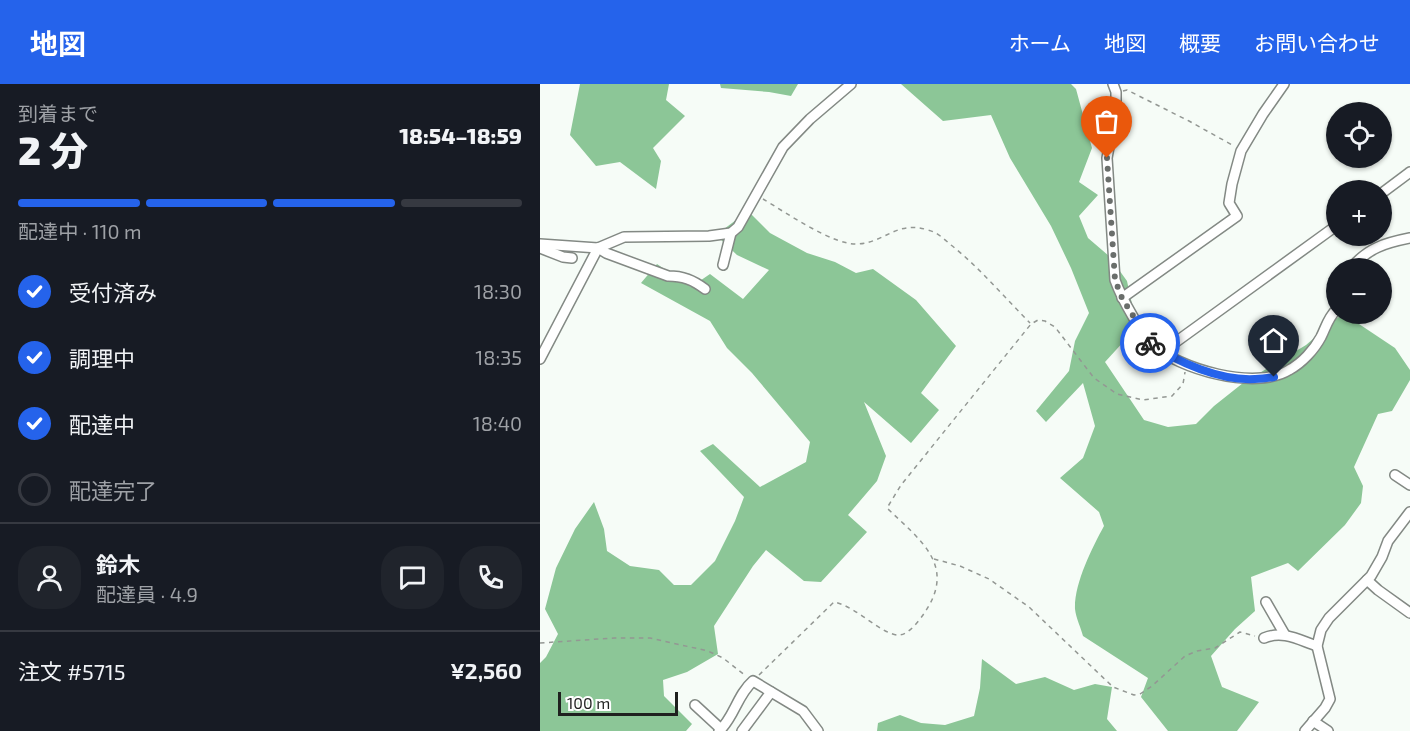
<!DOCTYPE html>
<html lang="ja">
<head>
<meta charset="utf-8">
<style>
  :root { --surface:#171b24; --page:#20242c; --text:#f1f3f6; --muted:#9ea1a6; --line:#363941; --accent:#2563eb }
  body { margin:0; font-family:"Exo 2","Noto Sans JP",sans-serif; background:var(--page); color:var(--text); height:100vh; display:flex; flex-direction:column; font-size:22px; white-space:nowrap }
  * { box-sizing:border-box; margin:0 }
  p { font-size:20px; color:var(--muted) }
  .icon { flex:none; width:33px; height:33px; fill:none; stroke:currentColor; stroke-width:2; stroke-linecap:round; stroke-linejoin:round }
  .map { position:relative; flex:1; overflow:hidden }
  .details { display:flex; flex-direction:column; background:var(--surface); width:540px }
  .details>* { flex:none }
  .tools { position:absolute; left:786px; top:18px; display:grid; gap:12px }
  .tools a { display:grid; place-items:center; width:66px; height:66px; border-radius:50%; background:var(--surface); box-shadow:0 2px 4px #0004; font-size:30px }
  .scale { position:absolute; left:18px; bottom:15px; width:120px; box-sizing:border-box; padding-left:6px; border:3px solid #1f211f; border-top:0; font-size:16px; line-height:21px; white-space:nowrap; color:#1f211f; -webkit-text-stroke:4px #fff; paint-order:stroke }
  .pin { position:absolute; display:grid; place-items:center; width:51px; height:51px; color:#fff; margin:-62px -26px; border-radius:50% 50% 50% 0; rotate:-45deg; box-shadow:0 0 6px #0007 }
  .pin .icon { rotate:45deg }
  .courier { position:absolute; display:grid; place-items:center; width:60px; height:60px; margin:-30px; border:4px solid #2563eb; border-radius:50%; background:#fff; color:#222; box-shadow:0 2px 8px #0007 }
  .summary em { font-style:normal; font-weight:800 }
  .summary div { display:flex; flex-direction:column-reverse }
  .summary { display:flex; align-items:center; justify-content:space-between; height:102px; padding:0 18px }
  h1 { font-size:39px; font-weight:800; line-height:45px }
  .bar { display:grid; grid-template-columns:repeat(4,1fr); gap:9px 6px; align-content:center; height:72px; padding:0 18px }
  .bar i { height:8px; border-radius:4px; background:var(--line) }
  .bar .current { background:var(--accent) }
  .bar p { grid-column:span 4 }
  .line { display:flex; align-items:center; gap:15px; padding:0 18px; border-top:2px solid var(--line) }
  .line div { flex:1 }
  .round { display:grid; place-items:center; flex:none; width:63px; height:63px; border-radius:24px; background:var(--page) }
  ol { padding:0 18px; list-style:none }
  li { display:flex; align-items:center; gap:18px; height:66px }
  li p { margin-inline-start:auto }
  li .icon { padding:6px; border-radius:50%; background:var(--accent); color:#fff; stroke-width:4 }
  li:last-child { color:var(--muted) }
  li i { width:33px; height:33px; border:3px solid var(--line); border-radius:50% }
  header { display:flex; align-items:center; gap:36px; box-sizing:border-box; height:84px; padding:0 30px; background:var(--accent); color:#fff }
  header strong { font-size:28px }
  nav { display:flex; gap:33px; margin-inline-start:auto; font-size:21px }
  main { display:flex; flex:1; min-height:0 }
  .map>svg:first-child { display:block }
  .forest { fill:#8cc697 }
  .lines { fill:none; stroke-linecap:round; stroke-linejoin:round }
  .minor-casing { stroke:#838984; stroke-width:12 }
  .path { stroke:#939793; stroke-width:1.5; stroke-dasharray:4.5 4.5; stroke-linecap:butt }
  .minor { stroke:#fff; stroke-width:9 }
  .done { stroke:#6a6e6b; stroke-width:6; stroke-dasharray:0 10.8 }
  .route { stroke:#2563eb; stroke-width:8 }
</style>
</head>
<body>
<header>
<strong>地図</strong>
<nav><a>ホーム</a><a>地図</a><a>概要</a><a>お問い合わせ</a></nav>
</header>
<main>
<section class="details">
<div class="summary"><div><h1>2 分</h1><p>到着まで</p></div><em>18:54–18:59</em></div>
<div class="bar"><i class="current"></i><i class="current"></i><i class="current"></i><i></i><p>配達中 · 110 m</p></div>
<ol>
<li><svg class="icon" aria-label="check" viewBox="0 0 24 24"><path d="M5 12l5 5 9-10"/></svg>受付済み<p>18:30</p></li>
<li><svg class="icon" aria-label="check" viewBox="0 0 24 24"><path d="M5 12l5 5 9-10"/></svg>調理中<p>18:35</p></li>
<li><svg class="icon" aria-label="check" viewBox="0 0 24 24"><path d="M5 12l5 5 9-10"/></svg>配達中<p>18:40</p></li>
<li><i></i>配達完了</li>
</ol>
<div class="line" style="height:108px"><a class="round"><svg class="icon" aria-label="person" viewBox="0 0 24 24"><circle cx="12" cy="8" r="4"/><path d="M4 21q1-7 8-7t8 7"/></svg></a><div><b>鈴木</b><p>配達員 · 4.9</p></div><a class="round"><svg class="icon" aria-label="chat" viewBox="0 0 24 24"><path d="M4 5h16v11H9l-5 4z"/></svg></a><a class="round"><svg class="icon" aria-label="phone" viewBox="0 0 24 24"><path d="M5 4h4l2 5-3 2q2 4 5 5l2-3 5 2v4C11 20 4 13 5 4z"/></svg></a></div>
<div class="line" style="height:78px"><div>注文 #5715</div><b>¥2,560</b></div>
</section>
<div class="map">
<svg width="870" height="647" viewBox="0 0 870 647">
  <rect width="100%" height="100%" fill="#f6fcf7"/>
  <g class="forest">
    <polygon points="40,0 129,0 126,16 145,32 113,64 121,77 116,105 80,78 56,82 30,51"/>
    <polygon points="180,0 258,0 251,12 229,8 181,4"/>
    <path d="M 361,0 L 531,0 L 536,5 L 552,64 L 539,98 L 558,111 L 539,132 L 548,154 L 569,172 L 587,197 L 597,243 L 565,278 L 604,336 L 628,343 L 656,340 L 674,322 L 703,299 L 766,261 L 802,230 L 804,230 L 855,264 L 870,286 L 870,296 L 852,327 L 838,330 L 814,383 L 823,402 L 821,419 L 805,441 L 758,487 L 748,479 L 711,493 L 715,527 L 695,545 L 671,572 L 682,603 L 719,618 L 697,647 L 628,647 L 601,613 L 608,594 L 543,552 C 541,544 536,534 535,525 C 534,500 552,464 564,442 L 559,428 L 520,394 L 543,374 L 555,342 L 543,299 L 506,338 L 496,327 L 529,287 L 535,257 L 549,229 L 531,184 L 511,142 L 470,74 L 451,31 L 403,37 Z"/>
    <polygon points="208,127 230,149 267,169 295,178 316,189 333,185 376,216 416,262 381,309 399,326 371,359 324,318 346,372 337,397 308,431 327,448 281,498 264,497 226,466 213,482 174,542 178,570 147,588 123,596 124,612 152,640 146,647 0,647 0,579 6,573 18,550 5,525 16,484 35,445 54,418 64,445 67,467 90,482 119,486 134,501 151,501 175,477 195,437 204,413 160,367 173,360 220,403 266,378 270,358 212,289 187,264 170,237 101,199 117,180 151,203 170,190 203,215 229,186 197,171 176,151"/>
    <polygon points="442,575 476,600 505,593 534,606 555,600 572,603 567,635 577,647 337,647 338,639 360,631 381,639 405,641 434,632 440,604"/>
  </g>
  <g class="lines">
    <g class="minor-casing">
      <g id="minor">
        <path d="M 573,0 L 576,8 L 576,25 L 567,74 L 575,196 C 582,216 590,227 600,245 C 604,250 606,256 611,260 C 639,285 715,307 749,286 C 762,279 774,266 781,253 C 786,243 788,234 796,226"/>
        <polyline points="842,109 870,88"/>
        <polyline points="0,160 58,164 84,153 169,152 191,149 198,143 243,63 270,35 311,0"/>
        <polyline points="0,164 23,173 32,174"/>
        <path d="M 58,164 L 66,169 L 128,192 C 143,192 153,196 165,205"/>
        <polyline points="183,181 191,149"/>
        <path d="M 811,184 C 828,164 845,159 870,154"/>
        <polyline points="582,214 697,132 689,119 692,100 701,67 723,30 744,0"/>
        <polyline points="622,268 796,142"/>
        <polyline points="0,275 58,164"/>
        <polyline points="855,391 870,401"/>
        <polyline points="827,496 838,506 870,529"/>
        <polyline points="726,518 745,551"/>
        <path d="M 724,554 C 743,546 759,556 777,562"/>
        <polyline points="155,621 181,645"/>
        <polyline points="773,637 788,647"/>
        <path d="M 179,647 C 194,634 197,611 213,597 L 263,627 L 278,647"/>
        <polyline points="202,647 231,608"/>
        <polyline points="765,647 785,624 790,615 777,562 781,546 789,534 831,492 842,473 848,457 870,428"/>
      </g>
    </g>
    <g class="path">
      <polyline points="583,7 587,6 649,37 694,62"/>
      <path d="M 223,115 C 245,128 294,162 318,160 C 346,158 357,136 388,146 C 397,148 404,155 411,161 C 440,184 464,213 490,239"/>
      <polyline points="394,475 420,482 449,495 489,523 573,603 594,611 600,610 612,602 645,572 657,567 675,564 700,548 715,552"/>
      <polyline points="0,559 74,554 110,554 168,567 183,574 206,592"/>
      <path d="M 219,591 L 294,518 C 316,522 343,552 359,551 C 368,551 378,538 383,531 C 418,482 381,457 347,424 L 361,401 L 491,240 L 498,236 L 505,237 L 515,243 L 554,294 L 577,310 L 603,316 L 632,312 L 643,300 L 645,288"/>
    </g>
    <use href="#minor" class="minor"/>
  </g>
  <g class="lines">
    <polyline class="done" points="567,74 575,196 582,214 610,259"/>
    <path class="route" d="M 610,259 C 638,279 681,297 715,295 C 721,295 728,294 734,293"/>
  </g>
</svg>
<div class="tools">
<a><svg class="icon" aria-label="locate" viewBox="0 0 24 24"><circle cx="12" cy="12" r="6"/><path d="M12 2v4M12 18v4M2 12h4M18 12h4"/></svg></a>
<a>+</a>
<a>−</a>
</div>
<div class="scale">100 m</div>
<div class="pin" style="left:567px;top:74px;background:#ea580c"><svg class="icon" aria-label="bag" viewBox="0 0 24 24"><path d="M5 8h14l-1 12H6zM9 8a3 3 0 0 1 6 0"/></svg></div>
<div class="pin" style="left:734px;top:293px;background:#1f2937"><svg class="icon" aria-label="home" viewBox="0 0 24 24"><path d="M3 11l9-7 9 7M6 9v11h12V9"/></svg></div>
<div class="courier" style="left:610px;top:259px"><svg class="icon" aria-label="bike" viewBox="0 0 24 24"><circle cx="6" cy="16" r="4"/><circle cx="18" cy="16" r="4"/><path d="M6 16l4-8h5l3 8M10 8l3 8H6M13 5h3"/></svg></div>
</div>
</main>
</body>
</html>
